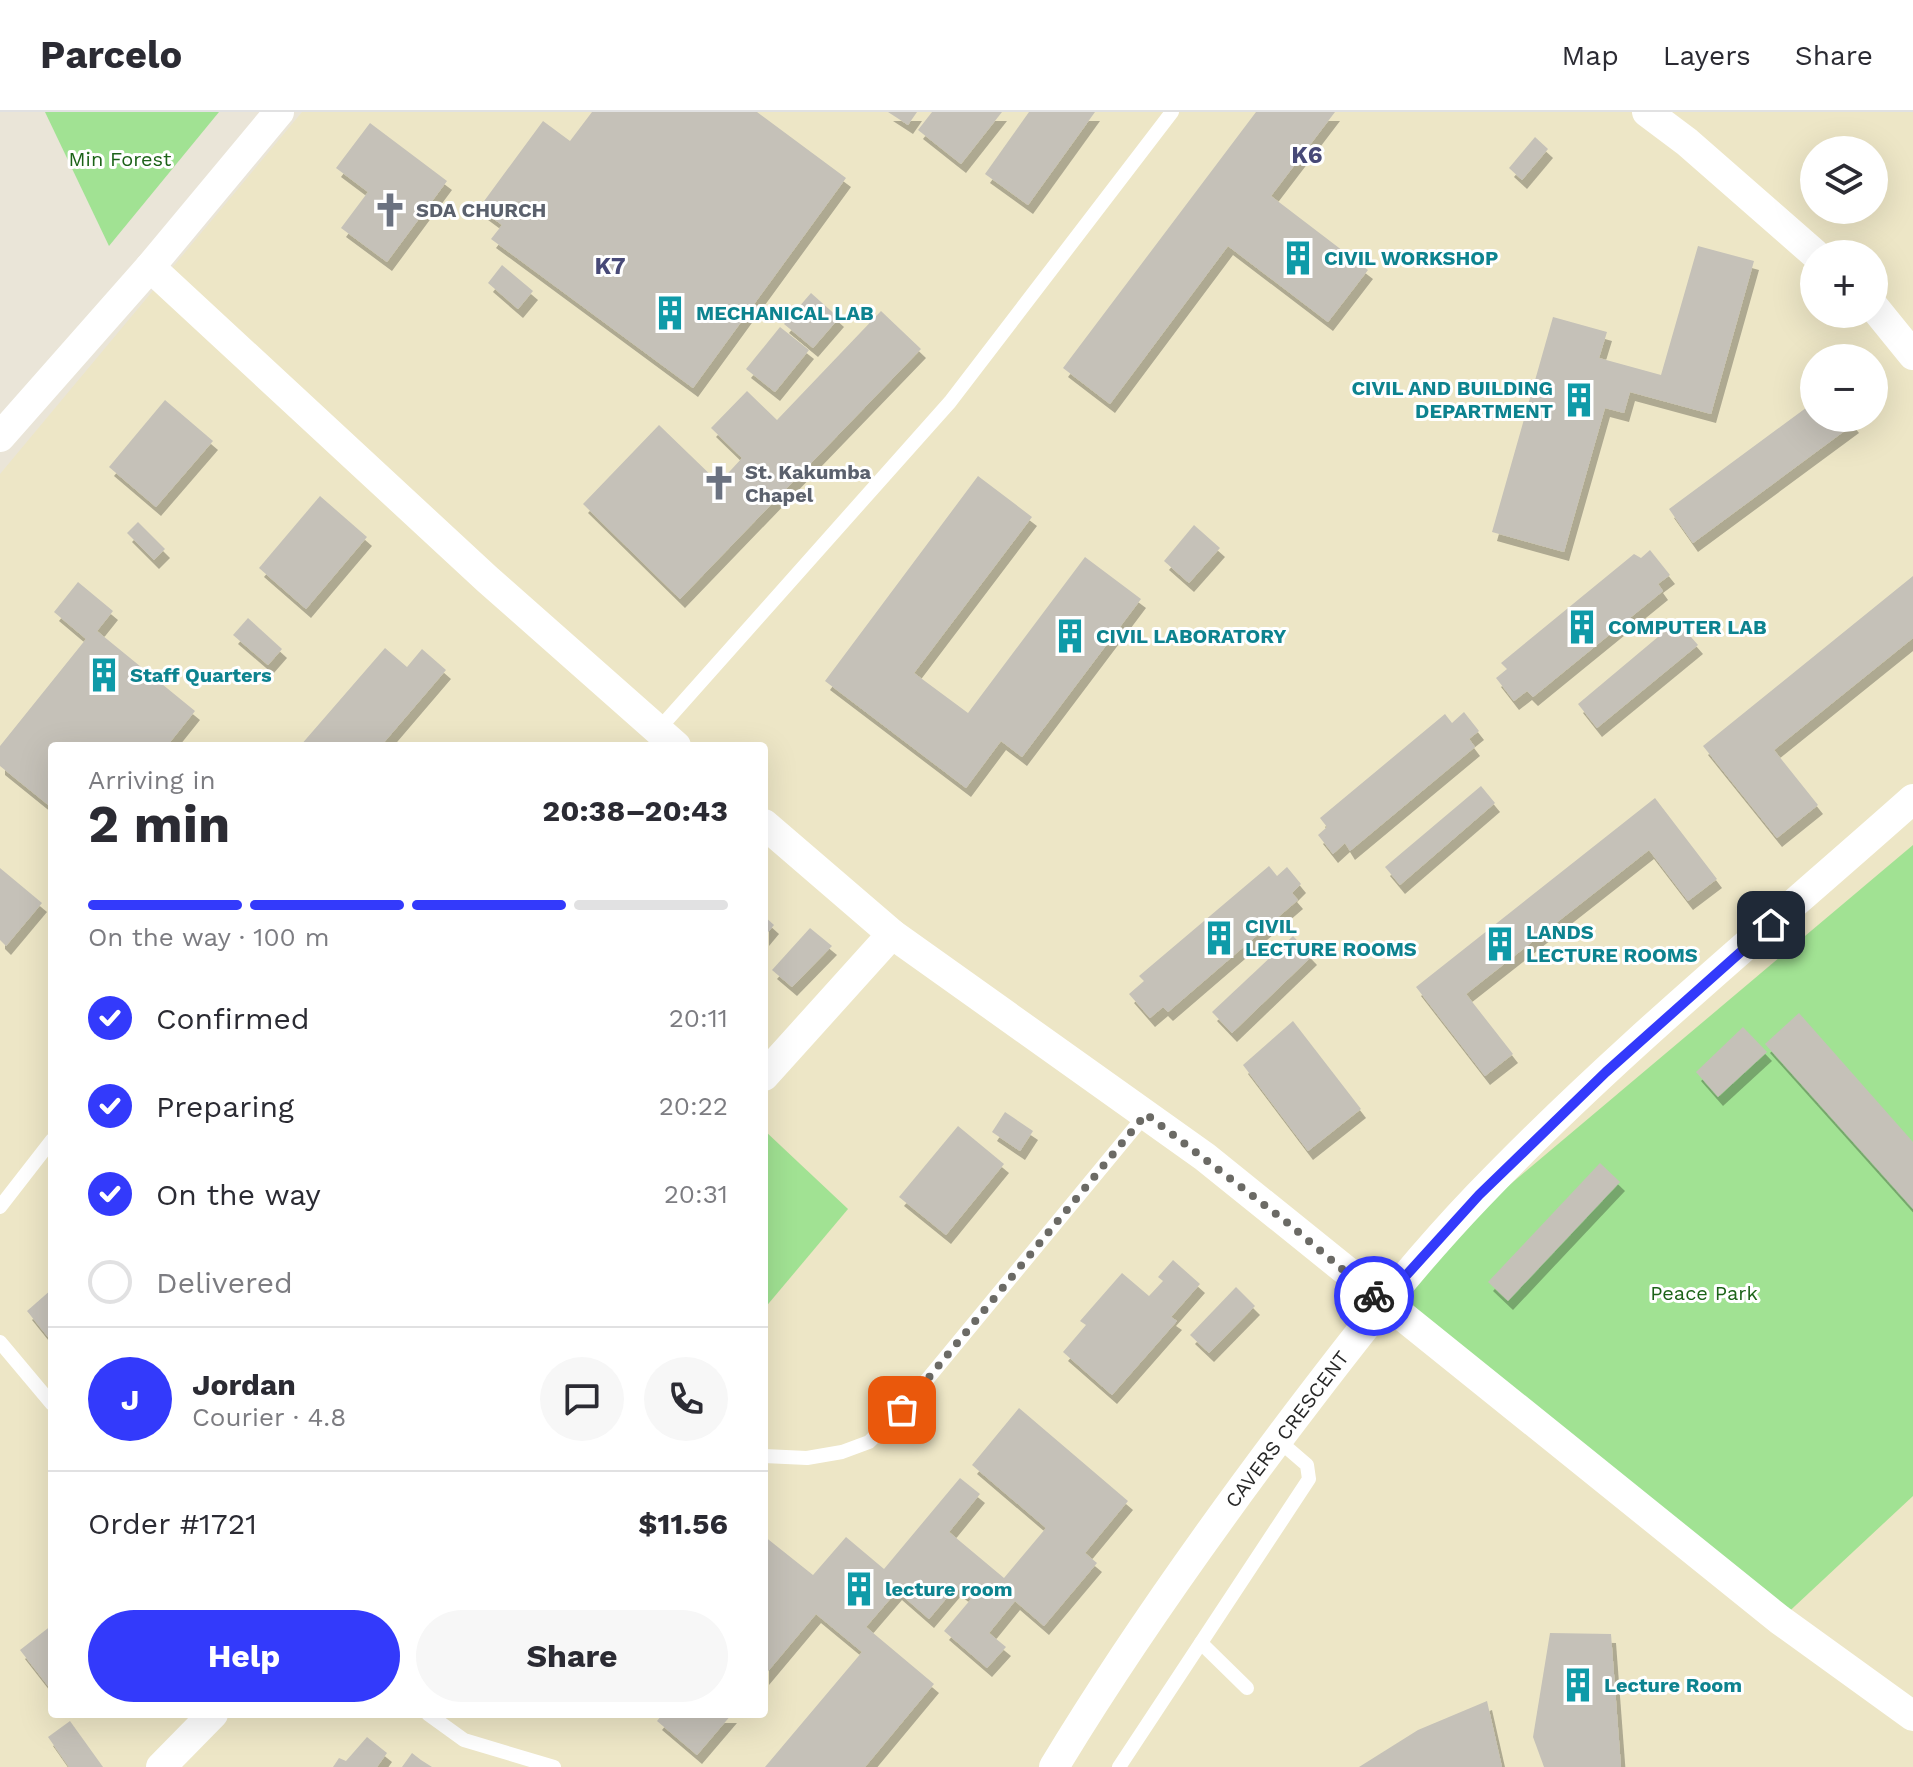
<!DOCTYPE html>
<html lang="en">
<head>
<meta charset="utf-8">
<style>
  :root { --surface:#fff; --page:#f7f7f7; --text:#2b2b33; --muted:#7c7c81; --line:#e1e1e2; --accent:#333afb }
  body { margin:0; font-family:"Work Sans",sans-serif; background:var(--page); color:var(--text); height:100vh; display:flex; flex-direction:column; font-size:30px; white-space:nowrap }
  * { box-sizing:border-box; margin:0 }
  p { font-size:26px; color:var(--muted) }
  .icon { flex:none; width:44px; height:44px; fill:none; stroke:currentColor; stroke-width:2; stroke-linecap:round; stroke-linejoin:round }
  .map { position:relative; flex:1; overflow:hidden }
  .details { position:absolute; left:48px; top:630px; width:720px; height:976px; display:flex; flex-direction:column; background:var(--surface); border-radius:8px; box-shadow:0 8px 32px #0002 }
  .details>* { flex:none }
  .buttons { position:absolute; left:1800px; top:24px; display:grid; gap:16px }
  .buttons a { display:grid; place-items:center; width:88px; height:88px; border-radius:50%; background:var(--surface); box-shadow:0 8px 32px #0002; font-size:40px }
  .pin { position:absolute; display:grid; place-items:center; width:68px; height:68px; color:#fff; margin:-34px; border-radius:16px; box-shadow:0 4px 12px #0006 }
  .courier { position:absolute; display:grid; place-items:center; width:80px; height:80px; margin:-40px; border:6px solid #333afb; border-radius:50%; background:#fff; color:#222; box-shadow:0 2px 10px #0007 }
  .head em { font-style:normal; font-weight:700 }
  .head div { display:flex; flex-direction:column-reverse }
  .head { display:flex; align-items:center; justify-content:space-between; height:136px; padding:0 40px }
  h1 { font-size:52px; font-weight:700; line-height:60px }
  .bar { display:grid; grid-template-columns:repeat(4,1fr); gap:12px 8px; align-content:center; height:96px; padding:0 40px }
  .bar i { height:10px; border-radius:6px; background:var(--line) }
  .bar .current { background:var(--accent) }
  .bar p { grid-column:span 4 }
  .line { display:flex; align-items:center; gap:20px; padding:0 40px; border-top:2px solid var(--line) }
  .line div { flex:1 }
  .round { display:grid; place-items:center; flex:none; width:84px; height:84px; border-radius:42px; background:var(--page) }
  ol { padding:0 40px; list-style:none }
  li { display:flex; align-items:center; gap:24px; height:88px }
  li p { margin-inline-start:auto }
  li .icon { padding:8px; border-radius:50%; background:var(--accent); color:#fff; stroke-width:4 }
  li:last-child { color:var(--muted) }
  li i { width:44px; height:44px; border:4px solid var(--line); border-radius:50% }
  .primary-button { display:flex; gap:16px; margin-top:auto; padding:16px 40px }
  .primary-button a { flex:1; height:92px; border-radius:48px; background:var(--accent); color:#fff; font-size:32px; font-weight:700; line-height:92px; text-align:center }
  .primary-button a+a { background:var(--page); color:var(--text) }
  header { display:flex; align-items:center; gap:48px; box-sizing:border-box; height:112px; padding:0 40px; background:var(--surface); border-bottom:2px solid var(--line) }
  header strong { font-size:38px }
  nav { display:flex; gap:44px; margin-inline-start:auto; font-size:28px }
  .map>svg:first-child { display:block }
  .education { fill:#ede6c6; fill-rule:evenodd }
  .green { fill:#a1e293 }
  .building { fill:#c5c1b8; filter:url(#shadow) }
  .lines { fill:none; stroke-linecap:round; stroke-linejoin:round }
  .service { stroke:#fff; stroke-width:14 }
  .minor { stroke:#fff; stroke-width:30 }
  .done { stroke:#6b6a65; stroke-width:8; stroke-dasharray:0 14.4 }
  .route { stroke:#333afb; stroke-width:10 }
  .labels { text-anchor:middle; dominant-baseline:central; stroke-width:6; stroke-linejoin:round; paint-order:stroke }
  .park-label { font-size:20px; fill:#1c6318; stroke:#fff }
  .worship-label { font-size:20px; font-weight:bold; fill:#5b616d; stroke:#fff; text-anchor:start }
  .culture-label { font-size:20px; font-weight:bold; fill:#0d838f; stroke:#fff; text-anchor:start }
  .street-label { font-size:20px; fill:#272727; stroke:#fff }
  .quarter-label { font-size:24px; font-weight:bold; fill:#474977; stroke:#fff }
</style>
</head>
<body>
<header>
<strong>Parcelo</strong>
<nav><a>Map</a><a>Layers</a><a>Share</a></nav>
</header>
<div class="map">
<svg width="1913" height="1655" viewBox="0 0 1913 1655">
  <defs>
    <filter id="shadow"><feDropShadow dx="5" dy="9" stdDeviation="0" flood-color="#0004"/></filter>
  </defs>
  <rect width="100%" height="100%" fill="#eae5d8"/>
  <path class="education" d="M 302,0 L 1913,0 L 1913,1655 L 0,1655 L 0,362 ZM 1814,38 L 1874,38 L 1874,98 L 1814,98 ZM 1814,142 L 1874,142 L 1874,202 L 1814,202 ZM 1814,246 L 1874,246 L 1874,306 L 1814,306 ZM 52,634 L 764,634 L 764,1602 L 52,1602 Z"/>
  <g class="green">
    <polygon points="45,0 219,0 109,134"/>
    <polygon points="1913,733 1913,1384 1780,1508 1373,1188"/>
    <polygon points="764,1018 848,1097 764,1197"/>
  </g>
  <g class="building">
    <polygon points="592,0 757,0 846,66 693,276 491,127 502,113 479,96 543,9 570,29"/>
    <polygon points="888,0 917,0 908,13"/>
    <polygon points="932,0 1002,0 961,52 918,18"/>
    <polygon points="1029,0 1095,0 1028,93 985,62"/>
    <polygon points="1256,0 1335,0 1271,84 1368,158 1328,210 1228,134 1110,292 1063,256"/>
    <polygon points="370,11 447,69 387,150 341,116 368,80 336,56"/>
    <polygon points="1535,25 1548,37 1522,68 1509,56"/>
    <polygon points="1698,134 1754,149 1711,302 1630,280 1624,301 1605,296 1564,440 1492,420 1553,205 1607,220 1599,246 1661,263"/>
    <polygon points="502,153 533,179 518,197 488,171"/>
    <polygon points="811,181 839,206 813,236 784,212"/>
    <polygon points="881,199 921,237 680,487 583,392 659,313 719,371 742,346 711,316 747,279 777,308"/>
    <polygon points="780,215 809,238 775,280 746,257"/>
    <polygon points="165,288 213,329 156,395 109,355"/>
    <polygon points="1814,290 1814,306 1849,306 1854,312 1693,431 1669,397"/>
    <polygon points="978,364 1032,405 914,561 968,601 1085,445 1141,487 1022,645 1001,629 966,676 825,569"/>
    <polygon points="320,384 367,425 306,497 259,456"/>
    <polygon points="138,410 165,437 154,448 127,421"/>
    <polygon points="1194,413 1220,436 1189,471 1164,449"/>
    <polygon points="1650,438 1670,463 1658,472 1663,479 1533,585 1527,579 1514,589 1496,566 1507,557 1501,551 1634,442 1641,446"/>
    <polygon points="1913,464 1913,526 1774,638 1818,693 1777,726 1703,634"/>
    <polygon points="78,470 113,499 97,519 195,599 167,634 52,634 52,696 0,654 0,634 86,527 54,500"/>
    <polygon points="248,506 282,537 268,553 233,523"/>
    <polygon points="1677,509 1698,533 1597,616 1578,592"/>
    <polygon points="385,536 407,555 422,537 446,558 381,634 300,634"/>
    <polygon points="1464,600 1479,619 1469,627 1475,635 1350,739 1345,731 1333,742 1318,723 1327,715 1320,706 1445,602 1452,611"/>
    <polygon points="1481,674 1495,691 1400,773 1385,755"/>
    <polygon points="1655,686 1717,767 1688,789 1649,738 1466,882 1513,942 1485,964 1416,875"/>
    <polygon points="1269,754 1277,764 1287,755 1301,772 1292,781 1298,788 1168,900 1163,895 1150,906 1129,882 1144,869 1139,864"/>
    <polygon points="0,756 42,791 6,834 0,828"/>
    <polygon points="764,804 774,813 764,825"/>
    <polygon points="810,816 832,834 792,875 772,858"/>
    <polygon points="1293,824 1312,844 1232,921 1212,900"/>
    <polygon points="1799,901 1913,1030 1913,1097 1765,932"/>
    <polygon points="1293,909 1361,997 1308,1039 1243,953"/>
    <polygon points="1743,915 1767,940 1718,985 1696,960"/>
    <polygon points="1005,1000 1033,1019 1020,1039 992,1020"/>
    <polygon points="958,1014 1004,1052 946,1123 899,1085"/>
    <polygon points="1600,1051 1620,1070 1508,1189 1488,1170"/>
    <polygon points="1173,1148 1200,1172 1171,1205 1177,1209 1112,1283 1063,1240 1086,1213 1080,1209 1122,1161 1149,1184 1163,1169 1158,1165"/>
    <polygon points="1236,1175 1255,1194 1209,1241 1190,1223"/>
    <polygon points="52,1177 52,1230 27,1199"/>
    <polygon points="1019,1296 1128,1389 1085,1441 1097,1451 1044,1514 1015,1489 989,1521 1006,1535 987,1556 944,1519 971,1487 956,1475 929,1507 897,1479 866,1515 934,1572 865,1655 765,1655 862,1540 816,1502 764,1564 764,1424 813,1463 846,1425 884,1457 960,1366 980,1382 949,1420 1004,1466 1046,1416 972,1353"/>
    <polygon points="52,1513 52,1579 20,1538"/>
    <polygon points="1550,1521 1611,1522 1621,1655 1544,1655 1533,1625"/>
    <polygon points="1487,1589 1502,1655 1359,1655 1418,1618"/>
    <polygon points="663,1602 732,1602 697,1643 657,1609"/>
    <polygon points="70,1609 103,1655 69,1655 48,1625"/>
    <polygon points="367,1625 387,1641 377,1655 333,1655 339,1646 346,1649"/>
    <polygon points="412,1641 421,1648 432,1655 402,1655"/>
  </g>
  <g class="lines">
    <g class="service">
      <polyline points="658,618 950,290 1172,0"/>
      <polyline points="0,1095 52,1028"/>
      <polyline points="0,1230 52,1292"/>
      <polyline points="764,1344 807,1346 842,1340 869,1330 902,1298 1146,1002"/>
      <polyline points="1201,1531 1247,1576"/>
      <polyline points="428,1602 464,1628 554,1655"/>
      <polyline points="1119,1655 1309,1367 1307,1353 1278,1328"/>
    </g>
    <g class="minor">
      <polyline points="1647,0 1687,30 1815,142"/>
      <polyline points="150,155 487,467 676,634"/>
      <polyline points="1874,195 1913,243"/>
      <polyline points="0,325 150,155 279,0"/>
      <polyline points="764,712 892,822 1205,1045 1780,1508 1913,1604"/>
      <polyline points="764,964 892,822"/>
      <polyline points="161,1655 213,1602"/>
      <path d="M 1054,1655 C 1124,1539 1202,1429 1283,1321 C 1345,1239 1407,1158 1478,1084 C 1614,942 1767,817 1913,687"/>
    </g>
  </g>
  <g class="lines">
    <polyline class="done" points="902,1298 1146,1002 1284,1108 1374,1184"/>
    <polyline class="route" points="1374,1184 1382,1190 1479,1083 1606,960 1771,813"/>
  </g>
  <defs>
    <g id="church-bare" transform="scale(2.76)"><path d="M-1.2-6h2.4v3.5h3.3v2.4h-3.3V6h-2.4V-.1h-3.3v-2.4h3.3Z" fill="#6b7280" stroke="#fff" stroke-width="2.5" paint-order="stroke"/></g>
    <g id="building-bare" transform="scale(2.76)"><path d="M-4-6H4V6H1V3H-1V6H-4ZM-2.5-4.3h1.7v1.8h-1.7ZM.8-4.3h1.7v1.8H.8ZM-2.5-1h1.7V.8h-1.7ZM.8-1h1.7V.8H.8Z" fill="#0f9aa8" stroke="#fff" stroke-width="2.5" paint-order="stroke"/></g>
  </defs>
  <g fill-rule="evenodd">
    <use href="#church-bare" x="390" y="98"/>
    <use href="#building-bare" x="1298" y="146"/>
    <use href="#building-bare" x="670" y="201"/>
    <use href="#building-bare" x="1579" y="288"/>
    <use href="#church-bare" x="719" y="371"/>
    <use href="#building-bare" x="1582" y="515"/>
    <use href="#building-bare" x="1070" y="524"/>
    <use href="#building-bare" x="104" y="563"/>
    <use href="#building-bare" x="1219" y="826"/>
    <use href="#building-bare" x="1500" y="832"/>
    <use href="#building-bare" x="859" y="1477"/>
    <use href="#building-bare" x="1578" y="1573"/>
  </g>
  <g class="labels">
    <g class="park-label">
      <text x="120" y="47">Min Forest</text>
      <text x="1704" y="1181">Peace Park</text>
    </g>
    <g class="worship-label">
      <text x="416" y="98">SDA CHURCH</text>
      <text x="745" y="360">St. Kakumba<tspan x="745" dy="23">Chapel</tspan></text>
    </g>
    <g class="culture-label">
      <text x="1324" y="146">CIVIL WORKSHOP</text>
      <text x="696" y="201">MECHANICAL LAB</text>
      <text x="1553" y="276" text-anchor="end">CIVIL AND BUILDING<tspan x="1553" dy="23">DEPARTMENT</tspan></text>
      <text x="1608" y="515">COMPUTER LAB</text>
      <text x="1096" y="524">CIVIL LABORATORY</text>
      <text x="130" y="563">Staff Quarters</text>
      <text x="1245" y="814">CIVIL<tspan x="1245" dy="23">LECTURE ROOMS</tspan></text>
      <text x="1526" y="820">LANDS<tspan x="1526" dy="23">LECTURE ROOMS</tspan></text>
      <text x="885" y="1477">lecture room</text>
      <text x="1604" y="1573">Lecture Room</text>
    </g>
    <g class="street-label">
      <text transform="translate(1287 1317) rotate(-53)">CAVERS CRESCENT</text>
    </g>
    <g class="quarter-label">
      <text x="1307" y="43">K6</text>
      <text x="610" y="154">K7</text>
    </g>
  </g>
</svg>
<div class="buttons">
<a><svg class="icon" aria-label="layers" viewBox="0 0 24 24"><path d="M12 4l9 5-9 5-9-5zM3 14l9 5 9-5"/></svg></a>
<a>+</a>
<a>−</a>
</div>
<div class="pin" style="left:902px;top:1298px;background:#ea580c"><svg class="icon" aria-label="bag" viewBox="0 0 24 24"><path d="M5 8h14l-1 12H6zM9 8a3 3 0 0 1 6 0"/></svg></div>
<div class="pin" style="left:1771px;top:813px;background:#1f2937"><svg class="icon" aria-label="home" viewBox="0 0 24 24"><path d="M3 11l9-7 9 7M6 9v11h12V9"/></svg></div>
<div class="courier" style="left:1374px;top:1184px"><svg class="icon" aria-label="bike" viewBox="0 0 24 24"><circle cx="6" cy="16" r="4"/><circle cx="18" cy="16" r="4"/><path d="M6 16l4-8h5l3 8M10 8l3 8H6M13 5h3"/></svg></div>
<section class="details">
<div class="head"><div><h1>2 min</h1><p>Arriving in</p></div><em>20:38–20:43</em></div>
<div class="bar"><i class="current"></i><i class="current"></i><i class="current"></i><i></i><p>On the way · 100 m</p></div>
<ol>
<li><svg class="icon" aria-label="check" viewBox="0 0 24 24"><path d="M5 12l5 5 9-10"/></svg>Confirmed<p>20:11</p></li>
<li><svg class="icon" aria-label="check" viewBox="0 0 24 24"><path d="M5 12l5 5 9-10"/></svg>Preparing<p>20:22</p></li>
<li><svg class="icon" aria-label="check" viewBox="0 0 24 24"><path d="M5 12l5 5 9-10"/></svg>On the way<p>20:31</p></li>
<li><i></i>Delivered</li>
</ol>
<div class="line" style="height:144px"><b class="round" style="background:var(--accent);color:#fff">J</b><div><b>Jordan</b><p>Courier · 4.8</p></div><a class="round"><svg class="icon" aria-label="chat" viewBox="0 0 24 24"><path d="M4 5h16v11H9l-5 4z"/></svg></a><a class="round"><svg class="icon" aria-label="phone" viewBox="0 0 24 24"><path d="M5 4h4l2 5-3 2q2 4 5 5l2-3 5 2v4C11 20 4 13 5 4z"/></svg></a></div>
<div class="line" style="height:104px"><div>Order #1721</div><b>$11.56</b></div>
<div class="primary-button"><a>Help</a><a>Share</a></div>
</section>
</div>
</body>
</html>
